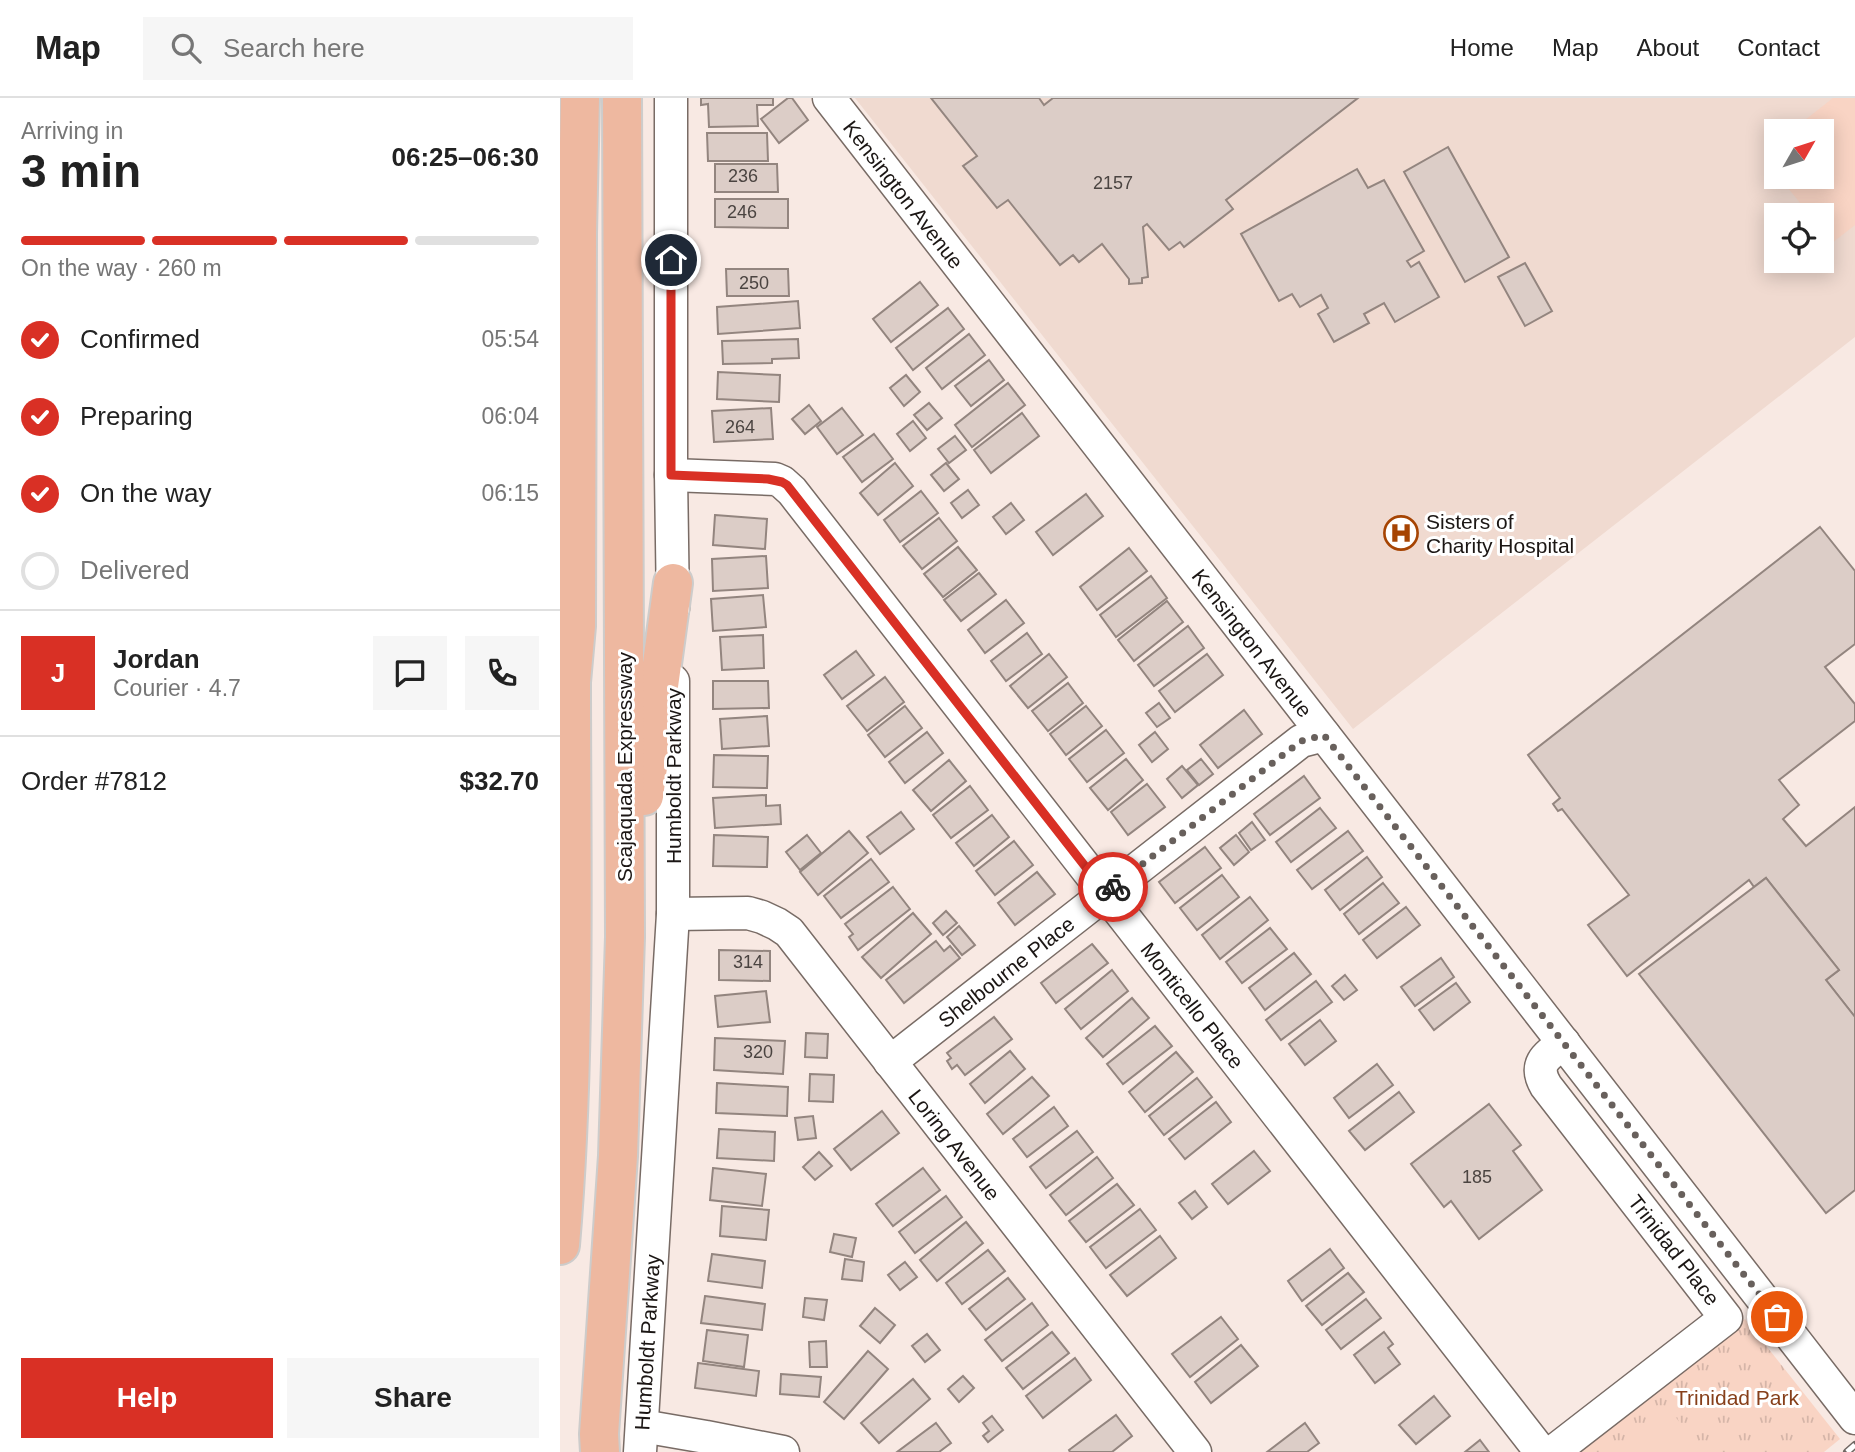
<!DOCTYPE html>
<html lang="en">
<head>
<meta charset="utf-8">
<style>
  :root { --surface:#fff; --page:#f6f6f6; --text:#222; --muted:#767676; --line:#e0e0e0; --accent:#d93025 }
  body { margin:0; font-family:Arial,sans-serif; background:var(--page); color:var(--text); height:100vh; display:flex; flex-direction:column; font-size:26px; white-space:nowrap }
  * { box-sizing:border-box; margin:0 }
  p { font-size:23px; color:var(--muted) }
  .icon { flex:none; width:38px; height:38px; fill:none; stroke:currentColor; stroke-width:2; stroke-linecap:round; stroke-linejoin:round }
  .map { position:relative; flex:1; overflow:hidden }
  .details { display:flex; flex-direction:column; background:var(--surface); width:560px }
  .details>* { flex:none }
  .needle { width:46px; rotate:51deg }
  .tools { position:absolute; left:1204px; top:21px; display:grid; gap:14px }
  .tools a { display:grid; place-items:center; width:70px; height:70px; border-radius:0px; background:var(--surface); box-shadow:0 4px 18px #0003; font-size:35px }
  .pin { position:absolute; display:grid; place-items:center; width:60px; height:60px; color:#fff; margin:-30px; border:4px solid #fff; border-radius:50%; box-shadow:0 2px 7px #0007 }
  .courier { position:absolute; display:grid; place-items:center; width:70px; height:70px; margin:-35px; border:5px solid #d93025; border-radius:50%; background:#fff; color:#222; box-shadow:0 2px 9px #0007 }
  .head em { font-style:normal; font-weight:700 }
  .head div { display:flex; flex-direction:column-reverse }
  .head { display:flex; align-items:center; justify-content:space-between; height:119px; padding:0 21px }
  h1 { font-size:46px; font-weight:700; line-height:52px }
  .bar { display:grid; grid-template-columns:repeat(4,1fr); gap:10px 7px; align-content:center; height:84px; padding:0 21px }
  .bar i { height:9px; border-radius:5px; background:var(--line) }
  .bar .selected { background:var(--accent) }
  .bar p { grid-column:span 4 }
  .line { display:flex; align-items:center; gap:18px; padding:0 21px; border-top:2px solid var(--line) }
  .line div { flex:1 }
  .round { display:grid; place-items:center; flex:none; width:74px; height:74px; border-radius:0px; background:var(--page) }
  ol { padding:0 21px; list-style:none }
  li { display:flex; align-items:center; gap:21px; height:77px }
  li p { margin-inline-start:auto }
  li .icon { padding:7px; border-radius:50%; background:var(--accent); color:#fff; stroke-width:4 }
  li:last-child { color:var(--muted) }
  li i { width:38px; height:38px; border:4px solid var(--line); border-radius:50% }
  .cta { display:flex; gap:14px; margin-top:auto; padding:14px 21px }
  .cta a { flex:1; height:80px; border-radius:0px; background:var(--accent); color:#fff; font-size:28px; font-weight:700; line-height:80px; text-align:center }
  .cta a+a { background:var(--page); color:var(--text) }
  header { display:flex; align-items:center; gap:42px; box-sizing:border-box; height:98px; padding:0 35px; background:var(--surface); border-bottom:2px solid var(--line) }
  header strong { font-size:33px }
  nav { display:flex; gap:38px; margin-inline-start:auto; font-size:24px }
  .search { width:490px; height:63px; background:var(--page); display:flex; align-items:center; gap:18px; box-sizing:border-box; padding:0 24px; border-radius:0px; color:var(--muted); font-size:26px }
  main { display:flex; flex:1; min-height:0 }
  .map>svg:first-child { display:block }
  .built { fill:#f0dad0; fill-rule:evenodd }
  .park { fill:url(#park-tufts) }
  .pitch { fill:#f9d4c4 }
  .building { fill:#dccdc7; stroke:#93857f; stroke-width:2 }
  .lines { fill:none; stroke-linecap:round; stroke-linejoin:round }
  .minor-casing { stroke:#786b65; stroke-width:35 }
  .highway-casing { stroke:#cdcccb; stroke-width:42 }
  .minor { stroke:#fff; stroke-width:32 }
  .highway { stroke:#eeb8a0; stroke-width:38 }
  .rail-casing { stroke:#6f6662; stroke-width:8 }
  .rail { stroke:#fff; stroke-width:5; stroke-dasharray:16; stroke-linecap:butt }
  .done { stroke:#68605c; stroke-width:7; stroke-dasharray:0 12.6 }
  .route { stroke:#d93025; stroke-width:9 }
  .labels { text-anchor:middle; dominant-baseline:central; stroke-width:6; stroke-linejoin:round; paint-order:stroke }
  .number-label { font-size:18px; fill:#4b4441 }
  .street-label { font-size:21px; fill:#1b1614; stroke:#fff }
  .poi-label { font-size:21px; fill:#1b1614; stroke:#fff; text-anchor:start }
  .park-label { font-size:21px; fill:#863f1a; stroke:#fff }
</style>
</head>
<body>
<header>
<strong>Map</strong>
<div class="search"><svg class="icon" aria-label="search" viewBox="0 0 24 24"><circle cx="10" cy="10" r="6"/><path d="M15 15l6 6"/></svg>Search here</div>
<nav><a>Home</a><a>Map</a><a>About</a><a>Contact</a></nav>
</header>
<main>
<section class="details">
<div class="head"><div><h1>3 min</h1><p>Arriving in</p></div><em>06:25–06:30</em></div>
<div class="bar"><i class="selected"></i><i class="selected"></i><i class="selected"></i><i></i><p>On the way · 260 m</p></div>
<ol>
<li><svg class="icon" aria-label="check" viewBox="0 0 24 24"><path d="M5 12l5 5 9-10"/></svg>Confirmed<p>05:54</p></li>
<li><svg class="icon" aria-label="check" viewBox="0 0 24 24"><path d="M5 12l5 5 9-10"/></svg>Preparing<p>06:04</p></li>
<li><svg class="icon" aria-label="check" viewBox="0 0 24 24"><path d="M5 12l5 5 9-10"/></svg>On the way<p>06:15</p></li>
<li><i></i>Delivered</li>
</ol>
<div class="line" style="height:126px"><b class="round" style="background:var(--accent);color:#fff">J</b><div><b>Jordan</b><p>Courier · 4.7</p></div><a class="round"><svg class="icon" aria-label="chat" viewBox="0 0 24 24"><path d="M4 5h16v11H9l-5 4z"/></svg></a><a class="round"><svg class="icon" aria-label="phone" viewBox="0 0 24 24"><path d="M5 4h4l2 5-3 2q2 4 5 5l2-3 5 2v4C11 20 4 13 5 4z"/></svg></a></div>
<div class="line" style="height:91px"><div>Order #7812</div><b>$32.70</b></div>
<div class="cta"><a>Help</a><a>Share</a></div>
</section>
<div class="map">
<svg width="1295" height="1354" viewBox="0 0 1295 1354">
  <defs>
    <pattern id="park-tufts" width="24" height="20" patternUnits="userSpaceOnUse" patternTransform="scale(1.75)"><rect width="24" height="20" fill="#f9d4c4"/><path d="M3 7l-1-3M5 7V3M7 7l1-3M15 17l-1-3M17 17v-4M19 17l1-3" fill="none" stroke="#d5b5a8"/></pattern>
  </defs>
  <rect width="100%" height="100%" fill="#f8e9e3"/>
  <path class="built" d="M 295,0 L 1295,0 L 1295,239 L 793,631 ZM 1216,33 L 1262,33 L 1262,79 L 1216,79 ZM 1216,117 L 1262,117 L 1262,163 L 1216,163 Z"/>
  <polygon class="park" points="1185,1221 1280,1341 1264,1354 1018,1354"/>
  <g class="pitch">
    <polygon points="1273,0 1295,0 1295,127 1272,145 1262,132 1262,117 1250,117 1219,79 1262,79 1262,33 1231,33"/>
    <polygon points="1110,1312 1143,1354 1056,1354"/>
  </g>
  <g class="building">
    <polygon points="141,0 213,0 213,7 197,7 198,28 149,29 148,6 141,7"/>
    <polygon points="228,0 232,0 248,22 219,45 201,21"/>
    <polygon points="371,0 479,0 484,7 493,0 798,0 666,102 673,111 624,149 620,144 609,152 587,126 583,129 588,179 582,180 582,185 569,186 569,181 542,146 519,164 513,157 500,167 448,102 437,110 403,68 417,58"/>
    <polygon points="147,35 207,35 208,63 148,63"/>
    <polygon points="888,49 949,159 905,184 844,74"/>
    <polygon points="155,66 217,66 218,94 155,94"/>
    <polygon points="797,71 808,90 824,82 864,153 847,163 851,169 859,164 879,199 835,224 824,205 804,216 809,225 774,244 758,216 768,210 761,197 740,209 732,196 719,203 681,136"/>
    <polygon points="155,101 228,101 228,130 155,129"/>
    <polygon points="965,165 992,213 965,228 938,179"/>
    <polygon points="166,171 228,171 229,198 167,198"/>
    <polygon points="360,184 378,207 331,244 313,221"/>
    <polygon points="238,203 240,230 158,236 157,209"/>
    <polygon points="388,210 404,231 353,272 336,250"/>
    <polygon points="409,236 425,257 382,291 366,270"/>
    <polygon points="238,241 239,260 212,261 212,265 163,266 162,243"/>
    <polygon points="429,262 444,282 411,308 395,288"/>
    <polygon points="158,274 220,277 219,304 157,301"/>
    <polygon points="346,277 360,294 344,308 330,290"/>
    <polygon points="448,285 465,307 412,349 395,327"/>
    <polygon points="369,305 382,320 367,332 354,317"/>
    <polygon points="249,307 261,323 245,336 232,321"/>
    <polygon points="211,310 213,341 154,344 152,313"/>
    <polygon points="282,310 303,337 277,356 257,329"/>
    <polygon points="462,315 479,338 431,375 414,352"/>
    <polygon points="353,323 366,340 350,353 337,336"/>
    <polygon points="314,336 333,361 302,384 283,359"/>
    <polygon points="395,338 406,352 389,365 378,351"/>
    <polygon points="335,365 353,388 318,417 300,395"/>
    <polygon points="386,365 399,381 384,393 371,377"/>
    <polygon points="408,392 419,407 402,420 391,405"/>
    <polygon points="361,393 378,415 340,444 324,422"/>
    <polygon points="526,396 543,418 493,457 476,434"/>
    <polygon points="451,405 464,422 446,436 433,419"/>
    <polygon points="155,417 207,421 205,451 153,447"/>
    <polygon points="379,420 397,443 362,471 343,448"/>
    <polygon points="1260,429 1295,473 1295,546 1265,569 1295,606 1295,623 1219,682 1239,707 1223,721 1246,748 1295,709 1295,919 1266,882 1279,872 1206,780 1194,789 1189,782 1067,878 1028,827 1069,797 1002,711 998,713 993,706 1000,700 968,657"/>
    <polygon points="398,449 417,472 383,499 364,476"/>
    <polygon points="569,450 587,473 537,512 520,489"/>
    <polygon points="206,458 208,490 153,493 152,461"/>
    <polygon points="419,475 436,496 401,523 384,502"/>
    <polygon points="591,478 607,500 556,539 540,517"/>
    <polygon points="203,497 206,529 153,533 151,501"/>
    <polygon points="446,502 464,525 425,555 408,532"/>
    <polygon points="607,503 623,524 574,563 558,542"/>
    <polygon points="628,528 644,550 594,588 578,567"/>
    <polygon points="467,535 482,556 446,583 431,563"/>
    <polygon points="203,537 204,570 162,572 160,539"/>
    <polygon points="296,553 314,577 282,601 264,577"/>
    <polygon points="489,556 507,579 468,610 450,588"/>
    <polygon points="647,556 663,577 615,614 599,593"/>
    <polygon points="325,579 344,604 307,633 287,608"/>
    <polygon points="153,583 208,583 209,610 153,611"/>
    <polygon points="508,585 523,605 488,633 472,613"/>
    <polygon points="599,605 610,620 597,629 586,615"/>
    <polygon points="345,608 362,630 325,659 308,637"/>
    <polygon points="526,608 542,628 506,657 490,636"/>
    <polygon points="684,612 702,636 658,670 640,647"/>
    <polygon points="207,618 209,648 162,651 160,621"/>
    <polygon points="546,632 564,655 527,684 509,661"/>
    <polygon points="367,634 383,655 345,685 329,664"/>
    <polygon points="595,634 608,651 592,664 579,647"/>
    <polygon points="154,657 208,658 207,690 153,689"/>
    <polygon points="566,661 583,682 548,712 530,690"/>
    <polygon points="641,661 653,676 639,687 627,672"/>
    <polygon points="389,662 406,683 371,713 353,692"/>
    <polygon points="622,668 638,687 622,700 607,681"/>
    <polygon points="744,678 760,700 710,737 694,716"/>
    <polygon points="587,686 605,709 568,737 551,714"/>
    <polygon points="410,688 428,712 391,740 373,717"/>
    <polygon points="206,697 206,708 220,707 221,726 155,730 153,700"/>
    <polygon points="760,710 776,730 731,764 716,744"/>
    <polygon points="341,714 354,731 320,756 307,739"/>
    <polygon points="432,717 449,739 414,768 396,745"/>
    <polygon points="692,724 705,742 691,752 679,735"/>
    <polygon points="289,733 308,755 258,797 240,774"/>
    <polygon points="788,733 803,753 752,791 737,772"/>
    <polygon points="154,737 208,739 207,769 153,768"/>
    <polygon points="247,737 261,755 240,772 226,754"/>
    <polygon points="676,737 689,754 674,767 660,750"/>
    <polygon points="454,743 473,767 435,797 416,773"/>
    <polygon points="645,749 661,770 615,805 599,784"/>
    <polygon points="807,759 822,779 780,812 765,792"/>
    <polygon points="311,761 329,784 281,820 264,798"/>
    <polygon points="477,774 495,796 455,827 438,805"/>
    <polygon points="662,777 679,799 637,832 620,810"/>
    <polygon points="1206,780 1279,872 1266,882 1295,919 1295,1092 1266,1115 1079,876"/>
    <polygon points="823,785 839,805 799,836 784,816"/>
    <polygon points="333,789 350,811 298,852 289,839 293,836 285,826"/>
    <polygon points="690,799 708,822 660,861 642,837"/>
    <polygon points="846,809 860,827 817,860 803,842"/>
    <polygon points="386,813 397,825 383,837 373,825"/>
    <polygon points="353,815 371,836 321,880 302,859"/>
    <polygon points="399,828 415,847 402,857 387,839"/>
    <polygon points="710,830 727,851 682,885 666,864"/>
    <polygon points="376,843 384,853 390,848 400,860 344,905 326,882"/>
    <polygon points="532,846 548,865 496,905 481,885"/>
    <polygon points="159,852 210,853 210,883 159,882"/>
    <polygon points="734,855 751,876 705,912 689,890"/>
    <polygon points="881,860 894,879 855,908 841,889"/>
    <polygon points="552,872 568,893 521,931 505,911"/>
    <polygon points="785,877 797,892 784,902 772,888"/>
    <polygon points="756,883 772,904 721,942 706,922"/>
    <polygon points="896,885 910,904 874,932 859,912"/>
    <polygon points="206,893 210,924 158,929 155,898"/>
    <polygon points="572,900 589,920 543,959 526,940"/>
    <polygon points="434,919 452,941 405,977 397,967 392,971 387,963 391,960 387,955"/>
    <polygon points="760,922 776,943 745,967 729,946"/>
    <polygon points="595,928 612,948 563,986 547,966"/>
    <polygon points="246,935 268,936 267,960 245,959"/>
    <polygon points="155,940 225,943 223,976 154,972"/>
    <polygon points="450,953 465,971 425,1005 410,986"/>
    <polygon points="616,954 633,974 585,1014 569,994"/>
    <polygon points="817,966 833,987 789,1020 774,1000"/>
    <polygon points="250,976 274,977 273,1004 249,1003"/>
    <polygon points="472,979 489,998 443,1036 427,1016"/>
    <polygon points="637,980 652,999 604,1037 589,1018"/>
    <polygon points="157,985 228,989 227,1018 156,1015"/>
    <polygon points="839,994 854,1014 805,1052 789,1033"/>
    <polygon points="656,1004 671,1024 625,1061 609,1041"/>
    <polygon points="929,1006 961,1047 953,1053 982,1092 919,1141 891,1103 884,1109 851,1066"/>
    <polygon points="494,1009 508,1028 467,1059 453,1041"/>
    <polygon points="322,1013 339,1035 291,1072 274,1051"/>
    <polygon points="253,1018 256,1040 238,1042 235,1020"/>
    <polygon points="159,1031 215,1034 214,1063 157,1060"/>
    <polygon points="517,1033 533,1054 486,1090 470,1069"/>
    <polygon points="694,1053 710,1073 668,1106 652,1086"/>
    <polygon points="259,1054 272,1068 255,1082 243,1069"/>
    <polygon points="537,1059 553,1080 506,1117 490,1097"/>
    <polygon points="153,1070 206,1076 202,1108 150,1102"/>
    <polygon points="363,1070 380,1092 333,1128 316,1106"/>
    <polygon points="557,1086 574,1107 526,1144 509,1123"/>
    <polygon points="635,1093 647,1109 632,1121 619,1105"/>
    <polygon points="386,1098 402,1119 355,1155 339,1134"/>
    <polygon points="162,1108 209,1112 206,1142 160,1138"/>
    <polygon points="580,1111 596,1132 546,1170 530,1149"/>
    <polygon points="406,1124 423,1145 377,1183 360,1162"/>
    <polygon points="274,1136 296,1140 292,1159 270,1154"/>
    <polygon points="600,1138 616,1160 567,1198 550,1177"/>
    <polygon points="770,1151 784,1170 742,1203 728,1183"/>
    <polygon points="428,1152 445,1173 402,1206 386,1185"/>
    <polygon points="152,1156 205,1163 202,1190 148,1183"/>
    <polygon points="285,1161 304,1164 302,1183 282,1181"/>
    <polygon points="345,1164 357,1179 340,1192 328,1177"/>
    <polygon points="788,1175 804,1194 762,1227 746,1208"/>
    <polygon points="448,1180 465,1201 426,1232 409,1211"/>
    <polygon points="145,1198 205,1206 202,1232 141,1225"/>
    <polygon points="245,1200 267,1202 264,1222 243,1219"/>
    <polygon points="806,1201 821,1220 781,1251 766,1232"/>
    <polygon points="472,1205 488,1227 442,1263 425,1242"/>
    <polygon points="315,1210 335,1227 320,1245 300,1228"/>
    <polygon points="661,1219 678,1241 630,1279 612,1256"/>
    <polygon points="147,1232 188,1237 184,1269 143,1263"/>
    <polygon points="492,1234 509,1255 463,1291 446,1270"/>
    <polygon points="824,1234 833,1246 828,1250 840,1266 815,1285 794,1257"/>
    <polygon points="367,1236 380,1252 365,1264 352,1248"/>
    <polygon points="266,1243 267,1269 250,1269 249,1244"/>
    <polygon points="681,1247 698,1268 651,1305 635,1284"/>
    <polygon points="308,1253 328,1271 284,1321 264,1304"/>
    <polygon points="515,1260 531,1282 483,1320 466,1298"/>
    <polygon points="138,1265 199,1273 196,1298 135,1290"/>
    <polygon points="221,1276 261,1279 259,1299 220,1296"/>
    <polygon points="403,1278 414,1290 399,1304 388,1291"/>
    <polygon points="353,1281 370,1301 319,1345 301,1325"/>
    <polygon points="874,1298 890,1318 856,1346 839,1327"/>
    <polygon points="556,1317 572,1338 552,1354 510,1354 509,1352"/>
    <polygon points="432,1318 443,1332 428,1344 423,1338 429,1333 423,1325"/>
    <polygon points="376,1325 391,1345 379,1354 337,1354"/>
    <polygon points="745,1325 759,1345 747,1354 707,1354"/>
    <polygon points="920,1342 929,1354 905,1354"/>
  </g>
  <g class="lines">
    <g class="minor-casing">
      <g id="minor">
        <polyline points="111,0 111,377 113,510"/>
        <path id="s1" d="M 269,0 L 1295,1320"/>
        <path id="s2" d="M 111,377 L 215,381 L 222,384 L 232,393 L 981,1354"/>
        <path id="s3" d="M 113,816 L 188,815 L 202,819 L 217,826 L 229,834 L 635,1354"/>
        <path id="s4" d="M 330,964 L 741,643 L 764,637"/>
        <polyline points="82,1328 146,1339 223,1354"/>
        <path id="s5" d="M 80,1354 L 113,816 L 113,583"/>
        <path d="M 993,1354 L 1166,1220 L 986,988 C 973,966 986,958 1004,945"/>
      </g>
    </g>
    <g class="highway-casing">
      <g id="highway">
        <polyline points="84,698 113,485"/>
        <path d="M 0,1147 C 16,960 11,771 11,584 L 16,528 L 17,136 L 20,0"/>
        <polyline points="40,1354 39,1336 58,1058 65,839 62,0"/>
      </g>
    </g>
    <use href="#minor" class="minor"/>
    <use href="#highway" class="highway"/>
    <g class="rail-casing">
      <polyline id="rail" points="1287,1354 1295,1347"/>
    </g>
    <use href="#rail" class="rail"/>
  </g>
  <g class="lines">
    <polyline class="done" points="553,789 741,643 764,637 1217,1219"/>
    <polyline class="route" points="111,162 111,377 208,381 222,384 227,387 546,795 553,789"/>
  </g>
  <defs>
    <g id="hospital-ring" transform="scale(1.75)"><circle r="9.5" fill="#fff" stroke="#a64403" stroke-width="1.5"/><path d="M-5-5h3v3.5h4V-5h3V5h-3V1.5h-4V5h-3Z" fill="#a64403"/></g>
  </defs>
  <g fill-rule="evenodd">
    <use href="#hospital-ring" x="841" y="435"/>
  </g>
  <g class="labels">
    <g class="number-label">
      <text x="183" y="78">236</text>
      <text x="553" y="85">2157</text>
      <text x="182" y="114">246</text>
      <text x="194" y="185">250</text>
      <text x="180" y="329">264</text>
      <text x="188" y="864">314</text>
      <text x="198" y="954">320</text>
      <text x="917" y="1079">185</text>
    </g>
    <g class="street-label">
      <text stroke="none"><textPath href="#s1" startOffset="122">Kensington Avenue</textPath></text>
      <text stroke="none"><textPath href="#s1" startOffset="690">Kensington Avenue</textPath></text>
      <text transform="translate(64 669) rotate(-90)">Scajaquada Expressway</text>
      <text transform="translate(113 678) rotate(-90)">Humboldt Parkway</text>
      <text stroke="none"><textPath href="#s4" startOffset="147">Shelbourne Place</textPath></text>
      <text stroke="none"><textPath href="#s2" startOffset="777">Monticello Place</textPath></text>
      <text stroke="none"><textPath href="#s3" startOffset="390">Loring Avenue</textPath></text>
      <text transform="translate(1114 1152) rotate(52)">Trinidad Place</text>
      <text stroke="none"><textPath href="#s5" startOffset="110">Humboldt Parkway</textPath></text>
    </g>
    <g class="poi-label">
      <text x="866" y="423">Sisters of<tspan x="866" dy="24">Charity Hospital</tspan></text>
    </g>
    <g class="park-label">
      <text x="1177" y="1299">Trinidad Park</text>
    </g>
  </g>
</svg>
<div class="tools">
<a><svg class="needle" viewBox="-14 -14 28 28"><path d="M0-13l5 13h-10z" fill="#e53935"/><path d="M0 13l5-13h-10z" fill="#767676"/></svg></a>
<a><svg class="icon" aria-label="locate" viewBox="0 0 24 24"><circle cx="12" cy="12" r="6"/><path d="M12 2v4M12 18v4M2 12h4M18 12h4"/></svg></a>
</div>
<div class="pin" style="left:1217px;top:1219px;background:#ea580c"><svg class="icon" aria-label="bag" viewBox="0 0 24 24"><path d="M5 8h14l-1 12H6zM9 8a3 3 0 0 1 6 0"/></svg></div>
<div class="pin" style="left:111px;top:162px;background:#1f2937"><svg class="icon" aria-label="home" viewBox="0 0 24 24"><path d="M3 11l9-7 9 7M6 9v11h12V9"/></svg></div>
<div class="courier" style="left:553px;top:789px"><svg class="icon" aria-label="bike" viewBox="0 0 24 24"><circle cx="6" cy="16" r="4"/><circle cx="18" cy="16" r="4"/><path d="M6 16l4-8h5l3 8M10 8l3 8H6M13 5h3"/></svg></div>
</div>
</main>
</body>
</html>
